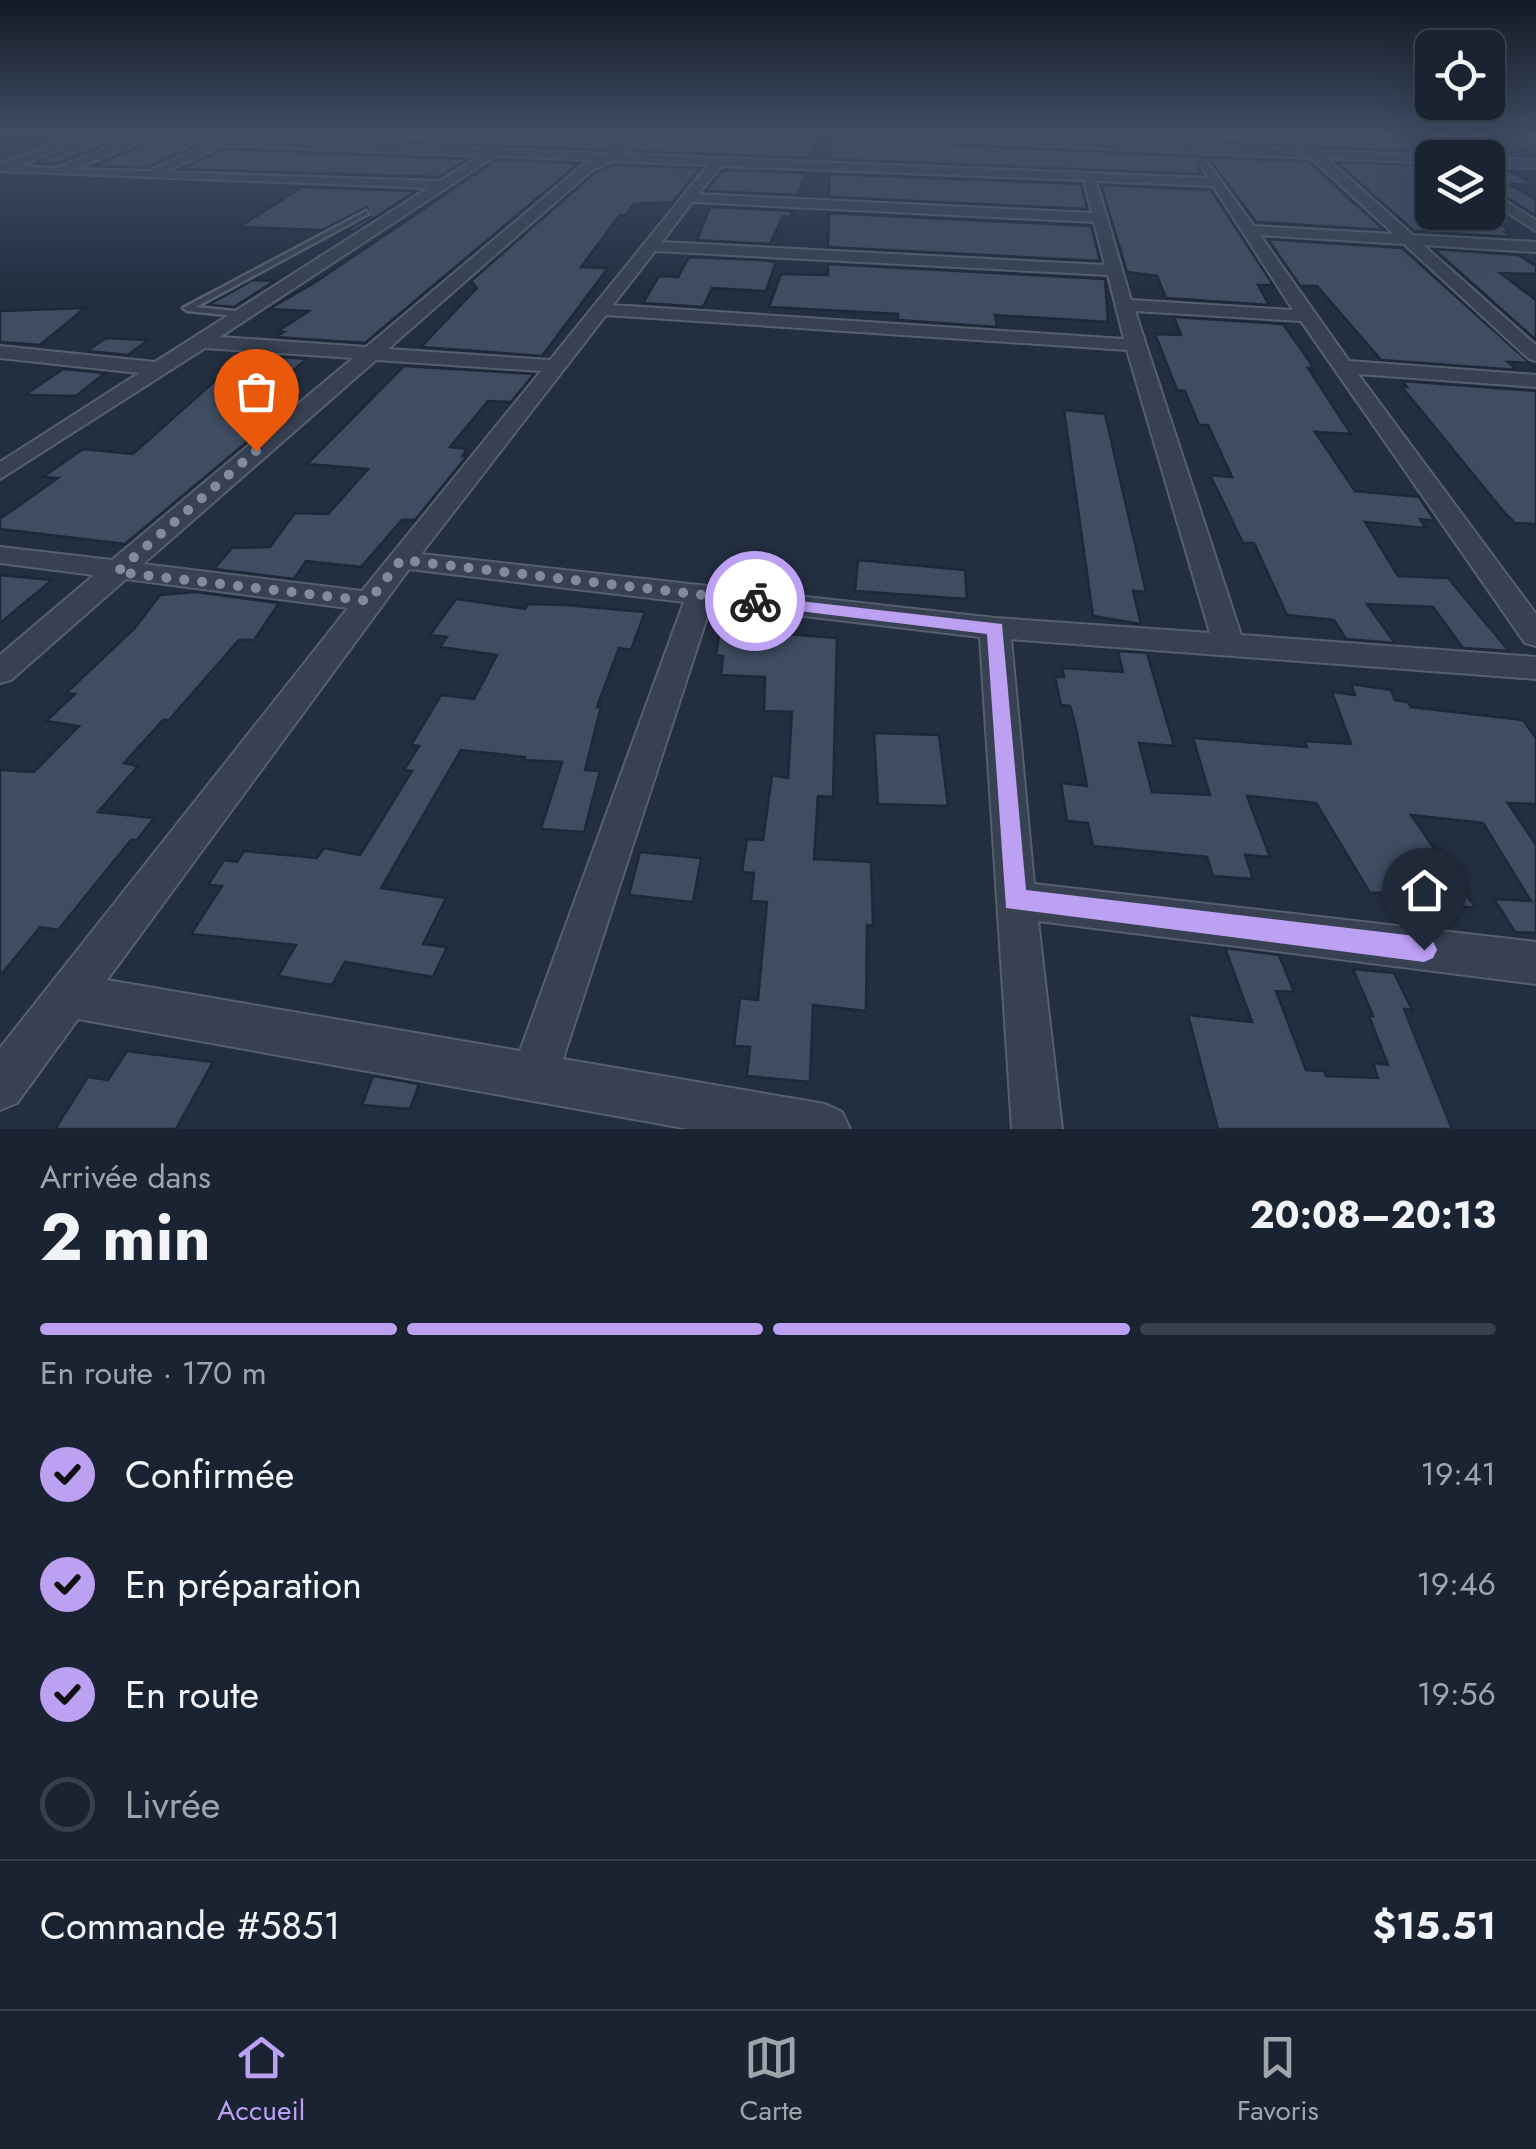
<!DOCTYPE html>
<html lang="fr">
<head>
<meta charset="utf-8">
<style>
  :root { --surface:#1a2331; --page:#232b39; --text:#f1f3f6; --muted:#9fa4ab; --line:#38404d; --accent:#bca0f2 }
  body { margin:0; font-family:Jost,sans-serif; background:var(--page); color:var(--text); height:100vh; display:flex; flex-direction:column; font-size:38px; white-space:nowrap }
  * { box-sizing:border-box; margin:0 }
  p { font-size:32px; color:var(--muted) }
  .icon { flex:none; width:55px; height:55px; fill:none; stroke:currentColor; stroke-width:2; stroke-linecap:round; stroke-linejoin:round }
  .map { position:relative; height:1129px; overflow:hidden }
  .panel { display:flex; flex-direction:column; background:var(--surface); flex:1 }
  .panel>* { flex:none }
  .tools { position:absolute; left:1415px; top:30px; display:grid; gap:20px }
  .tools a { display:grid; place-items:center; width:90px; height:90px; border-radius:15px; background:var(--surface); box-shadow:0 10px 40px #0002,0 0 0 2px var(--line); font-size:50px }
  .pin { position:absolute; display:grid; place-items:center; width:85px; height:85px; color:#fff; margin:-102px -42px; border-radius:50% 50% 50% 0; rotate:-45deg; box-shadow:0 0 10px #0007 }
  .pin .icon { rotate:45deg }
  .courier { position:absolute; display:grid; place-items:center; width:100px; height:100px; margin:-50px; border:8px solid #bca0f2; border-radius:50%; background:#fff; color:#222; box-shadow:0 2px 12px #0007 }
  .headline em { font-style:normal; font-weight:700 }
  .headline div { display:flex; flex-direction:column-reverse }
  .headline { display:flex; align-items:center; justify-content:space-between; height:170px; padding:0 40px }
  h1 { font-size:65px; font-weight:700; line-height:75px }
  .bar { display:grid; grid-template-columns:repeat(4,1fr); gap:15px 10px; align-content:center; height:120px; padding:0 40px }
  .bar i { height:12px; border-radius:8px; background:var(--line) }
  .bar .current { background:var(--accent) }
  .bar p { grid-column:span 4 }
  .line { display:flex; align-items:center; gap:25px; padding:0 40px; border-top:2px solid var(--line) }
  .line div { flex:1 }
  ol { padding:0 40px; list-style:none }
  li { display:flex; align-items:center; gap:30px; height:110px }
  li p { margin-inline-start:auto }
  li .icon { padding:10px; border-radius:50%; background:var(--accent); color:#111; stroke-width:4 }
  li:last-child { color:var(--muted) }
  li i { width:55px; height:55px; border:5px solid var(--line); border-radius:50% }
  .dock { display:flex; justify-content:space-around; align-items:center; height:140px; border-top:2px solid var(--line); background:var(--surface); font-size:28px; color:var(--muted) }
  .dock a { display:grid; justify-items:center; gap:5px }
  .dock .current { color:var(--accent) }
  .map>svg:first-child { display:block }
  .building { fill:#3f4c61; stroke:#1e2838; stroke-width:2.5 }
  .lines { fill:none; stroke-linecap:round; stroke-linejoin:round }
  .service-casing { stroke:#555f6e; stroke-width:5 }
  .minor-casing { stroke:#555f6e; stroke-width:4 }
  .service { fill:#374151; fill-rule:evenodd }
  .minor { fill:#374151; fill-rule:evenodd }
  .route { fill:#bca0f2 }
  .done { stroke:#818b9b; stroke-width:10; stroke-dasharray:0 18 }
</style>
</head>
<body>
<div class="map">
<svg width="1536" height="1129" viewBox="0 0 1536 1129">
  <rect width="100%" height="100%" fill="#232f41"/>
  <g class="building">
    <polygon points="255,133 630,133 608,150 250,136"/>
    <polygon points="652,133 727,133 817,138 810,158 633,151"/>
    <polygon points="1105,133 1282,133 1294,146 1092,135"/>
    <polygon points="1304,133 1387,133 1409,151 1320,147"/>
    <polygon points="1411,133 1467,133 1510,155 1443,158"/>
    <polygon points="105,135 128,136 55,164 36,163"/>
    <polygon points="197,136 217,136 148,167 93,166 162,137"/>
    <polygon points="830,139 1309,162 1384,230 1256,222 1208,158 1197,165 1201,174 830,159"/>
    <polygon points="225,149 468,159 439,177 181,169"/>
    <polygon points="496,160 579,163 365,343 275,337 284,332 278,331 309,311 269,309 314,283"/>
    <polygon points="1336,162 1432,166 1432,212 1488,212 1488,204 1508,217 1488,216 1511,232 1505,232 1512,237 1414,231"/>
    <polygon points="613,165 700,168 673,202 634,204 626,215 620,215 581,267 608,268 542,356 421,347 477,288 471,281 593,174"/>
    <polygon points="723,170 805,173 798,195 706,191"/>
    <polygon points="1488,170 1510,171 1535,185 1509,184 1536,200 1536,216 1488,186"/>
    <polygon points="829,174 1081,184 1087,209 829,197"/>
    <polygon points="1101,185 1211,190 1273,285 1258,285 1269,305 1166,298 1157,276 1127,272"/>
    <polygon points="302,187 416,191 354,231 345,231 370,217 367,207 323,230 239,227"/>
    <polygon points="710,207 793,211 791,217 783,216 770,244 697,240"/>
    <polygon points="829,213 1091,226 1100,261 828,247"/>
    <polygon points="1268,239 1402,248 1530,363 1508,362 1517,370 1381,360 1317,286 1300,286"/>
    <polygon points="1434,249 1518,255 1536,266 1536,274 1500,273 1536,300 1536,340"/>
    <polygon points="689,257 762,260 776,262 766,291 712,288 703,307 643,303 659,276 678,277"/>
    <polygon points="828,264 1105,279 1108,322 995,315 997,327 898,320 898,314 769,307 781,274 828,275"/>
    <polygon points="253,280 275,281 234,307 208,305"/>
    <polygon points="85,308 40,345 0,342 0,311"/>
    <polygon points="1174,317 1283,324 1310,362 1313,369 1308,368 1351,434 1315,432 1355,491 1419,497 1435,521 1420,519 1426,528 1365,522 1398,576 1448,578 1509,651 1463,648 1433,607 1367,604 1395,643 1346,639 1334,620 1287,615 1254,543 1243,543 1210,475 1232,477 1208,425 1199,425 1185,391 1177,390 1155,334 1181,335"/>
    <polygon points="106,338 148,340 128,355 87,351"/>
    <polygon points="258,355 307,359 263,395 296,401 125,544 0,529 0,519 58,478 43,477 83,449 133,454 217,379 223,380"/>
    <polygon points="404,366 534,374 511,402 488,401 450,447 467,449 462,456 467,456 415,520 402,520 361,567 306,561 294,579 214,569 232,548 270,547 295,513 328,514 368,469 307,464"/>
    <polygon points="63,369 105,373 76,396 25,395"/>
    <polygon points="1402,381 1536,391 1536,524 1515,523 1504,512 1402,387 1407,387"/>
    <polygon points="1064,410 1105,414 1146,592 1133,591 1141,624 1093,616"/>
    <polygon points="858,560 965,570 967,599 855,591"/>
    <polygon points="0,575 52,580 0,623"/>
    <polygon points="195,592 279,603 254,640 239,640 169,720 163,720 124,763 138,766 98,812 154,818 137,840 131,840 58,930 40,927 0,976 0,770 34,772 79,726 46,721 75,694 66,693 135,628 160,595"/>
    <polygon points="456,599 525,609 528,604 566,605 645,612 631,650 619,648 597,707 601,707 585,770 600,771 584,832 541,829 562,762 524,760 525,757 461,750 381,888 446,898 423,944 447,947 433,977 345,962 332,985 278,976 296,945 191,934 222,886 208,885 224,860 237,862 244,851 317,858 324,848 360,855 412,771 404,770 419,746 411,745 441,695 474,699 497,655 440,647 447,637 430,635"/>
    <polygon points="720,629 837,638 833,797 818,796 814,859 871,862 873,926 867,925 866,1011 813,1005 810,1082 747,1076 750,1047 734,1046 740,998 758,1000 767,902 751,901 754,873 742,872 747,839 763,840 772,775 788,778 792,712 764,711 765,677 721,675 723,656 716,655"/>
    <polygon points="1118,651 1147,653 1174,746 1139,743 1152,792 1210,795 1193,738 1307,747 1304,741 1351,744 1332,692 1355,695 1351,684 1391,690 1395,700 1408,702 1411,707 1523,720 1536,738 1536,804 1508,803 1536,845 1536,933 1515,932 1494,899 1531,901 1483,823 1411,815 1475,907 1420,908 1410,892 1370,893 1316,803 1247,796 1270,857 1245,855 1253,879 1213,876 1207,857 1093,846 1088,823 1067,821 1061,783 1087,786 1075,723 1070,706 1061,705 1055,677 1064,677 1062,668 1123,672"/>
    <polygon points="874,733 939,735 948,806 878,804"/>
    <polygon points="640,852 701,858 693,902 629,895"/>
    <polygon points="1225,948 1279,955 1294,992 1276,991 1306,1070 1324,1071 1326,1076 1378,1078 1373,1063 1388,1065 1369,1016 1373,1016 1353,969 1394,973 1412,1010 1404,1009 1452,1129 1218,1129 1188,1015 1252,1022"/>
    <polygon points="127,1051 213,1062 176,1129 55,1129 88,1077 108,1080"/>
    <polygon points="373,1076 419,1084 410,1109 362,1105"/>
  </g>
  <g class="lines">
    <g class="service-casing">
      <polygon id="service" points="366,211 368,214 196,307 244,312 248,315 247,317 187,311 183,308"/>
    </g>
    <g class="minor-casing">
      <g id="minor">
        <path d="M 86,133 L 102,133 L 19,166 L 56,168 L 146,133 L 161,133 L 76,169 L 149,171 L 232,133 L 244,133 L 237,139 L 609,154 L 636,133 L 648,133 L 623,154 L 1208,178 L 1201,166 L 1207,162 L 1254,226 L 1394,234 L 1311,158 L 785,133 L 878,133 L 1303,150 L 1286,133 L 1298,133 L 1318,151 L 1421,155 L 1391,133 L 1404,133 L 1439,158 L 1432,158 L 1432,163 L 1326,158 L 1413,235 L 1536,242 L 1536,252 L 1423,245 L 1536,345 L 1536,361 L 1529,359 L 1404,244 L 1260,235 L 1349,361 L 1536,375 L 1536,387 L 1358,374 L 1536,614 L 1536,646 L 1525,643 L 1301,321 L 1135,311 L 1241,635 L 1536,657 L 1536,679 L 1011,639 L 1034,884 L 1536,942 L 1536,984 L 1038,921 L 1062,1129 L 1012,1129 L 980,637 L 711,605 L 563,1059 L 825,1104 L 842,1112 L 850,1129 L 689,1129 L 78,1019 L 17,1103 L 0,1110 L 0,1048 L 348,608 L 126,579 L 11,680 L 0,683 L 0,655 L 94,575 L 0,563 L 0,547 L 112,560 L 353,358 L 205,348 L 0,479 L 0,462 L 139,373 L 0,358 L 0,346 L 155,362 L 428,188 L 0,171 L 0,164 ZM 224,145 L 225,145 L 480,156 L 440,181 L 165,172 ZM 495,156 L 594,160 L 583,165 L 366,347 L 220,337 ZM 612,161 L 708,165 L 550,360 L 388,349 L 591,171 ZM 721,166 L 1084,180 L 1092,213 L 698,194 ZM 1096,181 L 1213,186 L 1293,310 L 1131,300 ZM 692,202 L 1094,222 L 1105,265 L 662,242 ZM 655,251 L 1108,275 L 1124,339 L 613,305 ZM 606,315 L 1127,350 L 1210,633 L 995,618 L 421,554 ZM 376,360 L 541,371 L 362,591 L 143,564 ZM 409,569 L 684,602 L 520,1051 L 107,980 Z"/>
        <polygon points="1504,133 1518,133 1536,142 1536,150"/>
        <polygon points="1488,158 1536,160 1536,168 1488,166"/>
        <polygon points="1488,190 1536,220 1536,231 1488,200"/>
      </g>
    </g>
    <use href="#service" class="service"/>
    <use href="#minor" class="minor"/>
  </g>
  <linearGradient id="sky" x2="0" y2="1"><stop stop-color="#131a24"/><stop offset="0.46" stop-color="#3f4d65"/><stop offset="1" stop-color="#3f4d65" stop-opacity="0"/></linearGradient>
  <rect width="1536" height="291" fill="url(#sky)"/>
  <polygon class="route" points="755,596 1002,624 1026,890 1424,937 1433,941 1437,950 1433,958 1424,962 1006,908 987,634 749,605 747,601"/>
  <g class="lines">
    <polyline class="done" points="256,451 117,572 369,601 401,560 755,601"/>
  </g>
</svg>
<div class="tools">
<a><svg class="icon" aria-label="locate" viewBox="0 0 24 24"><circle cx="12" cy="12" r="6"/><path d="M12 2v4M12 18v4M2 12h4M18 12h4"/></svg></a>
<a><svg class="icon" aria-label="layers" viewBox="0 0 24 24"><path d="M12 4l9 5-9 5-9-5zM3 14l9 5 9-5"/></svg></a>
</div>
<div class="pin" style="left:256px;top:451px;background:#ea580c"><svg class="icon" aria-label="bag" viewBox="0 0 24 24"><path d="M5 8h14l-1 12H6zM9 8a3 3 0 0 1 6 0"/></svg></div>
<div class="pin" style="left:1424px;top:950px;background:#1f2937"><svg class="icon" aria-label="home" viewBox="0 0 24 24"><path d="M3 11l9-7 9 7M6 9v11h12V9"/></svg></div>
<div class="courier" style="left:755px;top:601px"><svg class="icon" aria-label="bike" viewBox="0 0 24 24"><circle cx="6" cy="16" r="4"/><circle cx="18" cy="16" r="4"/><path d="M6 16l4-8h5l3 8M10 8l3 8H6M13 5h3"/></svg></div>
</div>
<section class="panel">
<div class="headline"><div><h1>2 min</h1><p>Arrivée dans</p></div><em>20:08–20:13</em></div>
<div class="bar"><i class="current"></i><i class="current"></i><i class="current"></i><i></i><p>En route · 170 m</p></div>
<ol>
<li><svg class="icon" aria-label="check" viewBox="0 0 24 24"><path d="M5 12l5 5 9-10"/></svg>Confirmée<p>19:41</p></li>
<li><svg class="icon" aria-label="check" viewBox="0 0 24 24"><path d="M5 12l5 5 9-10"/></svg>En préparation<p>19:46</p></li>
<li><svg class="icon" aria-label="check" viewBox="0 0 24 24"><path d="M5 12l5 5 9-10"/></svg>En route<p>19:56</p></li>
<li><i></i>Livrée</li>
</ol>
<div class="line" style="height:130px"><div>Commande #5851</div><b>$15.51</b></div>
</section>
<nav class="dock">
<a class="current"><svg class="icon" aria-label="home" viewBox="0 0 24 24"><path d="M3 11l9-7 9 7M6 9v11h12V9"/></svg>Accueil</a>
<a><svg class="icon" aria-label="map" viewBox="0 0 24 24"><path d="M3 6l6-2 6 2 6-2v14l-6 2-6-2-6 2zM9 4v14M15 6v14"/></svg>Carte</a>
<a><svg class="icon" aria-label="saved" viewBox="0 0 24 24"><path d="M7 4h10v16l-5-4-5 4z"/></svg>Favoris</a>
</nav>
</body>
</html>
